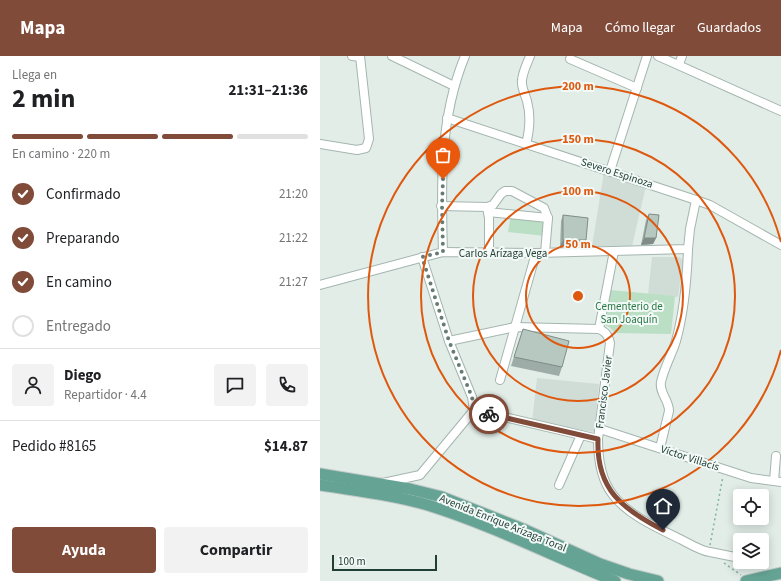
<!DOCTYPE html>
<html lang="es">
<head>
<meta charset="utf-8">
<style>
  :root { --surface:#fff; --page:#f2f2f2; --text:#202124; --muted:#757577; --line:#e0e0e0; --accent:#814b3a }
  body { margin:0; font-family:"Source Sans 3",sans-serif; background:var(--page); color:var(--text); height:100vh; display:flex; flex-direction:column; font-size:15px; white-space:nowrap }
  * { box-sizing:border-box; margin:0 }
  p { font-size:13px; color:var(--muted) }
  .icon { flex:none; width:22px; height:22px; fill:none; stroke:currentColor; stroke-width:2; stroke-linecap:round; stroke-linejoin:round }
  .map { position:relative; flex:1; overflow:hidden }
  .side { display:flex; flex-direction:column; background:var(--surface); width:320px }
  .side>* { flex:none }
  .buttons { position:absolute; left:413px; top:433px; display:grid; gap:8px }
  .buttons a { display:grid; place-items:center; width:36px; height:36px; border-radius:4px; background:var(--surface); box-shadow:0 2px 10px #0003; font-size:20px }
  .scale { position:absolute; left:12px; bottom:10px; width:105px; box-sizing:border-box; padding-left:4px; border:2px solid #213f37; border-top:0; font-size:11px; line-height:14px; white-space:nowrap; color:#213f37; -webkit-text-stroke:3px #f3f9f6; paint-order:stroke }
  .pin { position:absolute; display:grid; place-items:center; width:34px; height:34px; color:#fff; margin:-41px -17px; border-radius:50% 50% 50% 0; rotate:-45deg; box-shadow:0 0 4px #0007 }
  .pin .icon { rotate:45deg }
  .courier { position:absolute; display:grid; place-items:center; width:40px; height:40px; margin:-20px; border:3px solid #814b3a; border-radius:50%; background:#fff; color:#222; box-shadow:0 1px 5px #0007 }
  .head em { font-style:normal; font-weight:700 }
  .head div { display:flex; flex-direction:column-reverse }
  .head { display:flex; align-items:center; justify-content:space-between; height:68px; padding:0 12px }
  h1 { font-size:26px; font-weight:700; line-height:30px }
  .bar { display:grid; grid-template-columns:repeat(4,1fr); gap:6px 4px; align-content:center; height:48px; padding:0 12px }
  .bar i { height:5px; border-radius:3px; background:var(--line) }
  .bar .active { background:var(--accent) }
  .bar p { grid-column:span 4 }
  .line { display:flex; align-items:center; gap:10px; padding:0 12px; border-top:1px solid var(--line) }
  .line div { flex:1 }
  .round { display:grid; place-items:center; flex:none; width:42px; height:42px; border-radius:4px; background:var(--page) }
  ol { padding:0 12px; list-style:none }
  li { display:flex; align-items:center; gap:12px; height:44px }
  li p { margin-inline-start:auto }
  li .icon { padding:4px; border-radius:50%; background:var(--accent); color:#fff; stroke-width:4 }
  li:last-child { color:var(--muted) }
  li i { width:22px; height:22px; border:2px solid var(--line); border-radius:50% }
  .button { display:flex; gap:8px; margin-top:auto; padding:8px 12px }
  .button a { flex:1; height:46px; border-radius:4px; background:var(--accent); color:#fff; font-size:16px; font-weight:700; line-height:46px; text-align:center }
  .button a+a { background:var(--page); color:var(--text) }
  header { display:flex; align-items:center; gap:24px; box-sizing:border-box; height:56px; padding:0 20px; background:var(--accent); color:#fff }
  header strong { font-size:19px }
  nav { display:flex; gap:22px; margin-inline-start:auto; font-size:14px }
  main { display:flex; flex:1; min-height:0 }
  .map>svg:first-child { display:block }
  .built { fill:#d0ddd7 }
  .green { fill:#badfc4 }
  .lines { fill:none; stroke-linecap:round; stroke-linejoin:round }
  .minor-casing { stroke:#a4b5af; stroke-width:10 }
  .major-casing { stroke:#c1c9c7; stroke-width:13 }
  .path { stroke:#81b2a3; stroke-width:1.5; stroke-dasharray:2 3; stroke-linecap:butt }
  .minor { stroke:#fff; stroke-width:8 }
  .major { stroke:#65a494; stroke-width:11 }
  .wall { fill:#9daca6 }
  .shaded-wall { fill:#808c87 }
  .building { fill:#b7c8c1; stroke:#808c87 }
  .done { stroke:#657c75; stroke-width:4; stroke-dasharray:0 7.2 }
  .route { stroke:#814b3a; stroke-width:5 }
  .ring { fill:none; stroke:#de580e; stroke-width:2 }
  .labels { text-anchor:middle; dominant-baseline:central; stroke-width:4; stroke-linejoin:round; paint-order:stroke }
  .street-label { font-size:11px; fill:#213f37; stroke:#f3f9f6 }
  .park-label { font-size:11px; fill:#297848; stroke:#f3f9f6 }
  .centre { fill:#de580e; stroke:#f3f9f6; stroke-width:2 }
  .ring-label { font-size:12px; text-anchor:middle; font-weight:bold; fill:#de580e; stroke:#f3f9f6; stroke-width:4; stroke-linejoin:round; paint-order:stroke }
</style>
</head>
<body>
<header>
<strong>Mapa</strong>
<nav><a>Mapa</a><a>Cómo llegar</a><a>Guardados</a></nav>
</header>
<main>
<section class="side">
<div class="head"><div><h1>2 min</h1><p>Llega en</p></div><em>21:31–21:36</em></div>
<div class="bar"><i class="active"></i><i class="active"></i><i class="active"></i><i></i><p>En camino · 220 m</p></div>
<ol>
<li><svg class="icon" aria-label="check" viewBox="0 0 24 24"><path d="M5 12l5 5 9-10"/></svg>Confirmado<p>21:20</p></li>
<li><svg class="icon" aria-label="check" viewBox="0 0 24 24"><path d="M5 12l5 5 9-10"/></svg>Preparando<p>21:22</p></li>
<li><svg class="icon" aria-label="check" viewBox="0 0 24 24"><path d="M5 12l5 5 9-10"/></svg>En camino<p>21:27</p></li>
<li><i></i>Entregado</li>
</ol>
<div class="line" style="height:72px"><a class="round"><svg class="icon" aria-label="person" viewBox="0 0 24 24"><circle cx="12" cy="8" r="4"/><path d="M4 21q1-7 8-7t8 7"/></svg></a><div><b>Diego</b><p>Repartidor · 4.4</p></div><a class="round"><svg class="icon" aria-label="chat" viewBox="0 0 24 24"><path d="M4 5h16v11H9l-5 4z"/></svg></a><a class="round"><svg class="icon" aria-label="phone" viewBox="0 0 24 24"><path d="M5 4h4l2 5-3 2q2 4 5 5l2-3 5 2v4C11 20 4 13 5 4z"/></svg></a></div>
<div class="line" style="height:52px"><div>Pedido #8165</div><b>$14.87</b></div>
<div class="button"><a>Ayuda</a><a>Compartir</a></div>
</section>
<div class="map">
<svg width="461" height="525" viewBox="0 0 461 525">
  <rect width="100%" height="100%" fill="#e2ede8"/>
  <g class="built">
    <polygon points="284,116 326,130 312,190 272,190"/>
    <polygon points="332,201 359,201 362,203 363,206 358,241 328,238"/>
    <polygon points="217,322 279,328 274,376 212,366"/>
  </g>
  <g class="green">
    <polygon points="191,159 227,162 226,180 188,176"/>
    <polygon points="290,234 355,240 351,278 295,277 289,271 282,268"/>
  </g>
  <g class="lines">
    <g class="minor-casing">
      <g id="minor">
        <polyline points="32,0 40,1"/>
        <polyline points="72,0 134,30"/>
        <polyline points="338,0 461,55"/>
        <polyline points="250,3 317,32"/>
        <polyline points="359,8 362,0"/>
        <polyline points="127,62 376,144 390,149 461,189"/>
        <polyline points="0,88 37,94 46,92 49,83 40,0"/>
        <path d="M 206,88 C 210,73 211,60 207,45 C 205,38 201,31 202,24 C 203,15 207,8 210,0"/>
        <polyline points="290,115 327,0"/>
        <polyline points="121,150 167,151 169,162 169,197"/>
        <polyline points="167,151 173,149 181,138 185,135 192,135 224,152 228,162"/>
        <polyline points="168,156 228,162 225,197"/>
        <path d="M 123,196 C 121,129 119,63 145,0"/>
        <polyline points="0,229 123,196 216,197 368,193 370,173 376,144"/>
        <polyline points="279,273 294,195"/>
        <path d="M 129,285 L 195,271 L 279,273 C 286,276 288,279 290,287 L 278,383 C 278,402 281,424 293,439 C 309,460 338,472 362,484 C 370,488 381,495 390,496 C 400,498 410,500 420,502"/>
        <polyline points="180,324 216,197"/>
        <polyline points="154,354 278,383"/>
        <polyline points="280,373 431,422 461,426"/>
        <path d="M 340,392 L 349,355 C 349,344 339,337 341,326 C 344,312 352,298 356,285 C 364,256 367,223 368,193"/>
        <polyline points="454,425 456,400"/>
        <polyline points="63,427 100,419 154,354 152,341 129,285 102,201"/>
        <polyline points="239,429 261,379"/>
      </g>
    </g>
    <g class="major-casing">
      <g id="major">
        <polyline points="0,418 90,433 122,441 203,473 280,508 309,518 338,525"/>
        <path d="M 0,429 C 37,435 75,439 111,450 C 174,470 233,500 295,525"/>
        <polyline points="426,525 461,517"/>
      </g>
    </g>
    <g class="path">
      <polyline points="390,489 403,420"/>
      <polyline points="404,507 421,519"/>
    </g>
    <use href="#minor" class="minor"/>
    <use href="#major" class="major"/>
  </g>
  <g class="wall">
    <polygon points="329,158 336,182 333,188 321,189 326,164"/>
    <polygon points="243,159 264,190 240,191 241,165"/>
    <polygon points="203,273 242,311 239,320 191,310"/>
  </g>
  <g class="shaded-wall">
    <polygon points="324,182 336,182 333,188 321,189"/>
    <polygon points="243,184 266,184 264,190 240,191"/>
  </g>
  <g class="building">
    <polygon points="329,158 339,159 336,182 324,182"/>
    <polygon points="243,159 268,162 266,184 243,184"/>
    <polygon points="203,273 249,285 242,311 194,301"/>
  </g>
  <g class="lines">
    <polyline class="done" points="123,123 122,150 123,196 102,201 129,285 152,341 154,354 169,358"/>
    <path class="route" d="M 169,358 L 278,383 C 276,433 302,453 343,474"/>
  </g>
  <g class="ring">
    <circle cx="258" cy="240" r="52"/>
    <circle cx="258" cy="240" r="105"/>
    <circle cx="258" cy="240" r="157"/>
    <path d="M461 294A210 210 0 1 1 461 186"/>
  </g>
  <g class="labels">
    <g class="street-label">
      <text transform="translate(297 117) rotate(18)">Severo Espinoza</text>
      <text x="183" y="197">Carlos Arízaga Vega</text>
      <text transform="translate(284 336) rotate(-83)">Francisco Javier</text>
      <text transform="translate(370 402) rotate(18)">Víctor Villacís</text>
      <text transform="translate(183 467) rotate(22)">Avenida Enrique Arízaga Toral</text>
    </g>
    <g class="park-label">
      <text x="309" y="250">Cementerio de<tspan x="309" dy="13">San Joaquín</tspan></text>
    </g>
  </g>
  <circle cx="258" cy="240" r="6" class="centre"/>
  <g class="ring-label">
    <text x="258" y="34">200 m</text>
    <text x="258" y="87">150 m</text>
    <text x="258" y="139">100 m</text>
    <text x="258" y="192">50 m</text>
  </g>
</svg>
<div class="buttons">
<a><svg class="icon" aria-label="locate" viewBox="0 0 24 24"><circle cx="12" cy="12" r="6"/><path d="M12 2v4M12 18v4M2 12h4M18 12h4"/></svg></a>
<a><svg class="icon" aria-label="layers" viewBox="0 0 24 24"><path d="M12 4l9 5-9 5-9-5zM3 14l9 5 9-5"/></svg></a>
</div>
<div class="scale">100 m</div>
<div class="pin" style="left:123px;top:123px;background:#ea580c"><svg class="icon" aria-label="bag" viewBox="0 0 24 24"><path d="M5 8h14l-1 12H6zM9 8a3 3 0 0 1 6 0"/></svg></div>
<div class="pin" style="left:343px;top:474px;background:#1f2937"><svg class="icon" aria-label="home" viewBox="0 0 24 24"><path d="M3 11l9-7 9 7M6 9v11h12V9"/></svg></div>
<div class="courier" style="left:169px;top:358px"><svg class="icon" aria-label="bike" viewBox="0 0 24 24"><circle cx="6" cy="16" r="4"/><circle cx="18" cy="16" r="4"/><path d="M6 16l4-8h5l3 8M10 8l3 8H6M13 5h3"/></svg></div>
</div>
</main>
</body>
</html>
